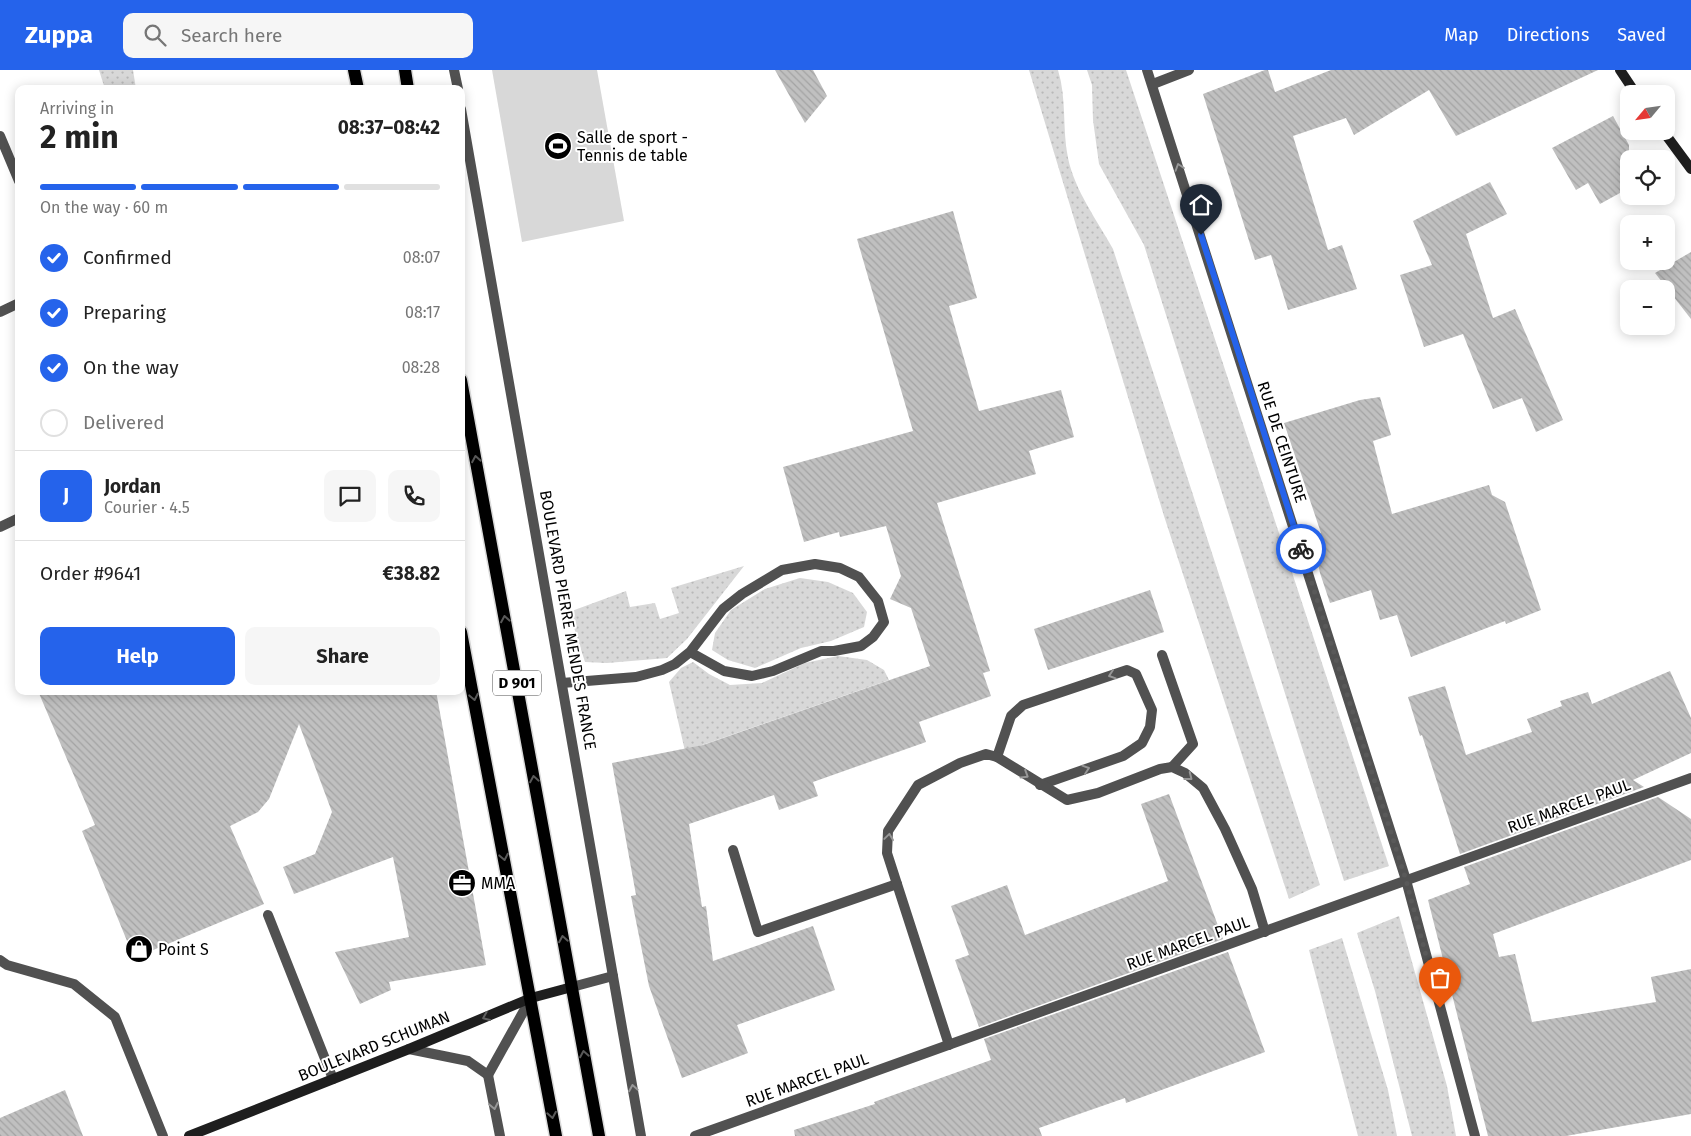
<!DOCTYPE html>
<html lang="en">
<head>
<meta charset="utf-8">
<style>
  :root { --surface:#fff; --page:#f6f6f6; --text:#222; --muted:#767676; --line:#e0e0e0; --accent:#2563eb }
  body { margin:0; font-family:"Fira Sans",sans-serif; background:var(--page); color:var(--text); height:100vh; display:flex; flex-direction:column; font-size:19px; white-space:nowrap }
  * { box-sizing:border-box; margin:0 }
  p { font-size:16px; color:var(--muted) }
  .icon { flex:none; width:28px; height:28px; fill:none; stroke:currentColor; stroke-width:2; stroke-linecap:round; stroke-linejoin:round }
  .map { position:relative; flex:1; overflow:hidden }
  .details { position:absolute; left:15px; top:15px; width:450px; height:610px; display:flex; flex-direction:column; background:var(--surface); border-radius:10px; box-shadow:0 2px 12px #0003 }
  .details>* { flex:none }
  .needle { width:32px; rotate:241deg }
  .tools { position:absolute; left:1620px; top:15px; display:grid; gap:10px }
  .tools a { display:grid; place-items:center; width:55px; height:55px; border-radius:10px; background:var(--surface); box-shadow:0 2px 12px #0003; font-size:25px }
  .pin { position:absolute; display:grid; place-items:center; width:42px; height:42px; color:#fff; margin:-51px -21px; border-radius:50% 50% 50% 0; rotate:-45deg; box-shadow:0 0 5px #0007 }
  .pin .icon { rotate:45deg }
  .courier { position:absolute; display:grid; place-items:center; width:50px; height:50px; margin:-25px; border:4px solid #2563eb; border-radius:50%; background:#fff; color:#222; box-shadow:0 1px 6px #0007 }
  .headline em { font-style:normal; font-weight:700 }
  .headline div { display:flex; flex-direction:column-reverse }
  .headline { display:flex; align-items:center; justify-content:space-between; height:85px; padding:0 25px }
  h1 { font-size:32px; font-weight:700; line-height:38px }
  .bar { display:grid; grid-template-columns:repeat(4,1fr); gap:8px 5px; align-content:center; height:60px; padding:0 25px }
  .bar i { height:6px; border-radius:4px; background:var(--line) }
  .bar .on { background:var(--accent) }
  .bar p { grid-column:span 4 }
  .line { display:flex; align-items:center; gap:12px; padding:0 25px; border-top:1px solid var(--line) }
  .line div { flex:1 }
  .round { display:grid; place-items:center; flex:none; width:52px; height:52px; border-radius:10px; background:var(--page) }
  ol { padding:0 25px; list-style:none }
  li { display:flex; align-items:center; gap:15px; height:55px }
  li p { margin-inline-start:auto }
  li .icon { padding:5px; border-radius:50%; background:var(--accent); color:#fff; stroke-width:4 }
  li:last-child { color:var(--muted) }
  li i { width:28px; height:28px; border:2px solid var(--line); border-radius:50% }
  .action { display:flex; gap:10px; margin-top:auto; padding:10px 25px }
  .action a { flex:1; height:58px; border-radius:10px; background:var(--accent); color:#fff; font-size:20px; font-weight:700; line-height:58px; text-align:center }
  .action a+a { background:var(--page); color:var(--text) }
  header { display:flex; align-items:center; gap:30px; box-sizing:border-box; height:70px; padding:0 25px; background:var(--accent); color:#fff }
  header strong { font-size:24px }
  nav { display:flex; gap:28px; margin-inline-start:auto; font-size:18px }
  .search { width:350px; height:45px; background:var(--page); display:flex; align-items:center; gap:12px; box-sizing:border-box; padding:0 18px; border-radius:10px; color:var(--muted); font-size:19px }
  .map>svg:first-child { display:block }
  .grass { fill:url(#grass-dots) }
  .park { fill:#d8d8d8 }
  .building { fill:url(#building-back-hatch) }
  .lines { fill:none; stroke-linecap:round; stroke-linejoin:round }
  .primary-casing { stroke:#dbdbdb; stroke-width:15 }
  .lane { stroke:#515151; stroke-width:10 }
  .street { stroke:#515151; stroke-width:10 }
  .secondary { stroke:#1e1e1e; stroke-width:10 }
  .primary { stroke:#000; stroke-width:12 }
  .oneway { stroke:#979797 }
  .oneway2 { stroke:#595959 }
  .oneway3 { stroke:#626262 }
  .done { stroke:#595959; stroke-width:5; stroke-dasharray:0 9 }
  .route { stroke:#2563eb; stroke-width:6 }
  .labels { text-anchor:middle; dominant-baseline:central; stroke-width:4; stroke-linejoin:round; paint-order:stroke }
  .shield { fill:#fff; stroke:#4c4c4c; stroke-width:1 }
  .shield-label { font-size:15px; font-weight:bold; fill:#000 }
  .poi-label { font-size:16px; fill:#000; stroke:#fff; text-anchor:start }
  .street-label { font-size:16px; fill:#000; stroke:#fff }
</style>
</head>
<body>
<header>
<strong>Zuppa</strong>
<div class="search"><svg class="icon" aria-label="search" viewBox="0 0 24 24"><circle cx="10" cy="10" r="6"/><path d="M15 15l6 6"/></svg>Search here</div>
<nav><a>Map</a><a>Directions</a><a>Saved</a></nav>
</header>
<div class="map">
<svg width="1691" height="1066" viewBox="0 0 1691 1066">
  <defs>
    <pattern id="grass-dots" width="8" height="8" patternUnits="userSpaceOnUse" patternTransform="scale(1.25)"><rect width="8" height="8" fill="#d8d8d8"/><path d="M2 2h.1M6 6h.1" fill="none" stroke="#b8b8b8" stroke-width="1.8" stroke-linecap="round"/></pattern>
    <pattern id="building-back-hatch" width="6" height="6" patternUnits="userSpaceOnUse" patternTransform="scale(1.25)"><rect width="6" height="6" fill="#c0c0c0"/><path d="M-1 5l2 2M0 0l6 6M5-1l2 2" fill="none" stroke="#a3a3a3"/></pattern>
  </defs>
  <rect width="100%" height="100%" fill="#fff"/>
  <g class="grass">
    <polygon points="99,0 133,0 136,19 105,19"/>
    <path d="M 1029,0 L 1058,0 C 1067,29 1062,59 1068,88 C 1075,121 1097,150 1113,179 L 1320,815 L 1289,829 L 1164,446 Z"/>
    <polygon points="1087,0 1126,0 1389,796 1344,811 1144,175 1099,94 1093,50 1092,15"/>
    <polygon points="744,496 687,569 667,588 607,593 585,592 569,542 626,521 630,537 655,533 660,549 679,543 671,518"/>
    <polygon points="800,508 828,512 853,523 867,542 864,557 831,571 801,578 755,598 728,590 712,580 715,563 731,540 765,519"/>
    <polygon points="838,586 867,590 884,600 889,610 685,681 669,612 681,598 693,592 709,604 730,615 762,613 805,593"/>
    <polygon points="1399,846 1447,1016 1456,1066 1412,1066 1375,921 1357,863"/>
    <polygon points="1342,868 1388,1020 1397,1066 1358,1066 1309,880"/>
  </g>
  <polygon class="park" points="492,0 597,0 624,151 522,172"/>
  <g class="building">
    <polygon points="775,0 813,0 827,26 805,53"/>
    <polygon points="1265,0 1268,0 1275,22 1331,0 1598,0 1456,66 1429,20 1354,65 1346,48 1293,66 1328,180 1342,175 1357,219 1288,240 1271,185 1255,190 1203,24"/>
    <polygon points="1613,46 1629,75 1629,118 1600,134 1588,113 1576,120 1552,78"/>
    <polygon points="1490,112 1507,144 1466,164 1493,248 1515,239 1563,350 1536,362 1522,328 1493,339 1463,264 1424,277 1400,205 1432,195 1413,151"/>
    <polygon points="953,141 977,228 949,236 979,341 1061,320 1074,367 1029,381 1036,404 937,433 990,601 983,603 991,626 919,652 926,672 813,712 818,726 779,740 774,725 689,754 702,837 706,836 713,891 813,856 835,920 737,955 748,983 682,1008 649,916 631,826 636,825 612,693 703,675 930,596 911,538 890,529 901,506 886,456 840,467 839,462 804,472 783,397 913,361 857,169"/>
    <polygon points="1691,182 1691,249 1655,203"/>
    <polygon points="1380,327 1391,365 1373,371 1392,444 1489,415 1492,425 1505,432 1541,540 1506,554 1505,551 1411,587 1397,545 1380,550 1371,520 1330,533 1320,503 1312,466 1321,463 1284,353 1360,330"/>
    <polygon points="1150,520 1164,562 1048,600 1034,559"/>
    <polygon points="1670,601 1691,648 1691,683 1633,710 1644,717 1460,784 1422,665 1420,666 1408,627 1445,616 1466,685 1532,662 1527,649 1562,636 1560,631 1588,622 1592,634"/>
    <polygon points="38,621 436,621 486,895 389,912 391,920 360,934 335,882 409,867 393,787 294,824 283,797 315,784 332,742 299,654 269,729 258,742 230,756 264,834 134,888 82,761 95,755"/>
    <polygon points="1169,724 1223,869 979,957 955,890 969,885 951,836 1007,815 1025,865 1168,811 1141,734"/>
    <polygon points="1658,727 1691,749 1691,790 1493,864 1499,887 1515,884 1532,952 1656,932 1651,907 1691,899 1691,1044 1566,1066 1488,1066 1428,830 1470,814 1464,797"/>
    <polygon points="1228,882 1265,982 1126,1033 1125,1028 1039,1058 1042,1066 795,1066 794,1060 875,1034 874,1032 991,990 984,969"/>
    <polygon points="65,1020 83,1066 0,1066 0,1048"/>
  </g>
  <g class="lines">
    <g class="primary-casing">
      <g id="primary">
        <polyline points="354,0 358,19"/>
        <polyline points="405,0 408,19"/>
        <polyline points="461,310 599,1066"/>
        <polyline points="461,562 556,1066"/>
      </g>
    </g>
    <g class="lane">
      <polyline points="1162,585 1193,674 1172,697"/>
      <polyline points="562,613 636,607 662,600 675,594 690,582 723,539 742,524 782,500 815,494 840,498 859,507 878,531 884,552 873,567 861,576 834,581 821,581 773,601 752,606 724,601 690,582"/>
      <polyline points="997,687 1011,646 1023,635 1127,600 1136,604 1152,640 1150,657 1142,673 1123,686 1040,715"/>
      <polyline points="733,780 758,862 897,814"/>
      <polyline points="268,845 333,1009"/>
      <polyline points="572,917 613,906"/>
      <polyline points="949,975 887,783 888,761 918,715 960,693 986,684 997,687 1067,730 1098,723 1160,699 1172,697 1185,703 1203,718 1225,759 1252,819 1265,862"/>
      <polyline points="409,979 468,991 488,1005 531,928"/>
    </g>
    <g class="street">
      <polyline points="454,0 458,19"/>
      <polyline points="1147,0 1406,810 1475,1066"/>
      <polyline points="1153,14 1189,0"/>
      <polyline points="461,39 641,1066"/>
      <polyline points="0,66 19,111"/>
      <polyline points="0,242 19,233"/>
      <polyline points="0,457 19,448"/>
      <polyline points="0,890 7,895 74,914 115,947 163,1066"/>
      <polyline points="488,1005 500,1066"/>
      <polyline points="695,1066 1691,708"/>
    </g>
    <g class="secondary">
      <polyline points="1620,0 1636,24"/>
      <polyline points="1663,61 1691,99"/>
      <polyline points="189,1066 409,979 531,928 572,917"/>
    </g>
    <use href="#primary" class="primary"/>
  </g>
  <defs><path id="oneway-chevron" d="M-2-3.5L2.5 0L-2 3.5" fill="none" stroke-width="1.6" stroke-linecap="round" stroke-linejoin="round" transform="scale(1.25)"/></defs>
  <g class="oneway">
    <use href="#oneway-chevron" transform="translate(1179 97) rotate(-108)"/>
    <use href="#oneway-chevron" transform="translate(1112 605) rotate(161)"/>
    <use href="#oneway-chevron" transform="translate(1086 699) rotate(-19)"/>
    <use href="#oneway-chevron" transform="translate(1025 705) rotate(32)"/>
    <use href="#oneway-chevron" transform="translate(1189 707) rotate(38)"/>
    <use href="#oneway-chevron" transform="translate(889 767) rotate(-82)"/>
    <use href="#oneway-chevron" transform="translate(633 1018) rotate(-100)"/>
    <use href="#oneway-chevron" transform="translate(494 1036) rotate(79)"/>
  </g>
  <g class="oneway2">
    <use href="#oneway-chevron" transform="translate(476 389) rotate(-100)"/>
    <use href="#oneway-chevron" transform="translate(505 549) rotate(-100)"/>
    <use href="#oneway-chevron" transform="translate(474 627) rotate(79)"/>
    <use href="#oneway-chevron" transform="translate(534 709) rotate(-100)"/>
    <use href="#oneway-chevron" transform="translate(504 787) rotate(79)"/>
    <use href="#oneway-chevron" transform="translate(563 869) rotate(-100)"/>
    <use href="#oneway-chevron" transform="translate(584 984) rotate(-100)"/>
    <use href="#oneway-chevron" transform="translate(552 1045) rotate(80)"/>
  </g>
  <use class="oneway3" href="#oneway-chevron" transform="translate(486 947) rotate(157)"/>
  <g class="lines">
    <polyline class="done" points="1301,479 1406,810 1440,938"/>
    <polyline class="route" points="1201,165 1301,479"/>
  </g>
  <defs>
    <g id="stadium-disc" transform="scale(1.4375)"><circle r="9.5" fill="#000" stroke="#fff"/><path d="M0-5a6.5 5 0 1 0 0 10a6.5 5 0 1 0 0-10ZM-3.5-1.8h7v3.6h-7Z" fill="#fff"/></g>
    <g id="office-disc" transform="scale(1.4375)"><circle r="9.5" fill="#000" stroke="#fff"/><path d="M-6-3h4V-5.5h4V-3h4V5H-6ZM-1-4.5V-3h2v-1.5ZM-6 0V1H6V0Z" fill="#fff"/></g>
    <g id="shop-disc" transform="scale(1.4375)"><circle r="9.5" fill="#000" stroke="#fff"/><path d="M-5-2.5h2.3a2.7 3.5 0 0 1 5.4 0H5L5.5 6h-11ZM-1.5-2.5h3a1.5 2.3 0 0 0-3 0Z" fill="#fff"/></g>
  </defs>
  <g fill-rule="evenodd">
    <use href="#stadium-disc" x="558" y="76"/>
    <use href="#office-disc" x="462" y="813"/>
    <use href="#shop-disc" x="139" y="879"/>
  </g>
  <g class="labels">
    <rect class="shield" x="493" y="600.5" width="48" height="25" rx="4"/>
    <g class="shield-label">
      <text x="517" y="613">D 901</text>
    </g>
    <g class="poi-label">
      <text x="577" y="67">Salle de sport -<tspan x="577" dy="18">Tennis de table</tspan></text>
      <text x="481" y="813">MMA</text>
      <text x="158" y="879">Point S</text>
    </g>
    <g class="street-label">
      <text transform="translate(1282 372) rotate(72)">RUE DE CEINTURE</text>
      <text transform="translate(568 550) rotate(80)">BOULEVARD PIERRE MENDES FRANCE</text>
      <text transform="translate(1569 736) rotate(-20)">RUE MARCEL PAUL</text>
      <text transform="translate(1188 873) rotate(-20)">RUE MARCEL PAUL</text>
      <text transform="translate(374 976) rotate(-22)">BOULEVARD SCHUMAN</text>
      <text transform="translate(807 1010) rotate(-20)">RUE MARCEL PAUL</text>
    </g>
  </g>
</svg>
<div class="tools">
<a><svg class="needle" viewBox="-14 -14 28 28"><path d="M0-13l5 13h-10z" fill="#e53935"/><path d="M0 13l5-13h-10z" fill="#767676"/></svg></a>
<a><svg class="icon" aria-label="locate" viewBox="0 0 24 24"><circle cx="12" cy="12" r="6"/><path d="M12 2v4M12 18v4M2 12h4M18 12h4"/></svg></a>
<a>+</a>
<a>−</a>
</div>
<div class="pin" style="left:1440px;top:938px;background:#ea580c"><svg class="icon" aria-label="bag" viewBox="0 0 24 24"><path d="M5 8h14l-1 12H6zM9 8a3 3 0 0 1 6 0"/></svg></div>
<div class="pin" style="left:1201px;top:165px;background:#1f2937"><svg class="icon" aria-label="home" viewBox="0 0 24 24"><path d="M3 11l9-7 9 7M6 9v11h12V9"/></svg></div>
<div class="courier" style="left:1301px;top:479px"><svg class="icon" aria-label="bike" viewBox="0 0 24 24"><circle cx="6" cy="16" r="4"/><circle cx="18" cy="16" r="4"/><path d="M6 16l4-8h5l3 8M10 8l3 8H6M13 5h3"/></svg></div>
<section class="details">
<div class="headline"><div><h1>2 min</h1><p>Arriving in</p></div><em>08:37–08:42</em></div>
<div class="bar"><i class="on"></i><i class="on"></i><i class="on"></i><i></i><p>On the way · 60 m</p></div>
<ol>
<li><svg class="icon" aria-label="check" viewBox="0 0 24 24"><path d="M5 12l5 5 9-10"/></svg>Confirmed<p>08:07</p></li>
<li><svg class="icon" aria-label="check" viewBox="0 0 24 24"><path d="M5 12l5 5 9-10"/></svg>Preparing<p>08:17</p></li>
<li><svg class="icon" aria-label="check" viewBox="0 0 24 24"><path d="M5 12l5 5 9-10"/></svg>On the way<p>08:28</p></li>
<li><i></i>Delivered</li>
</ol>
<div class="line" style="height:90px"><b class="round" style="background:var(--accent);color:#fff">J</b><div><b>Jordan</b><p>Courier · 4.5</p></div><a class="round"><svg class="icon" aria-label="chat" viewBox="0 0 24 24"><path d="M4 5h16v11H9l-5 4z"/></svg></a><a class="round"><svg class="icon" aria-label="phone" viewBox="0 0 24 24"><path d="M5 4h4l2 5-3 2q2 4 5 5l2-3 5 2v4C11 20 4 13 5 4z"/></svg></a></div>
<div class="line" style="height:65px"><div>Order #9641</div><b>€38.82</b></div>
<div class="action"><a>Help</a><a>Share</a></div>
</section>
</div>
</body>
</html>
